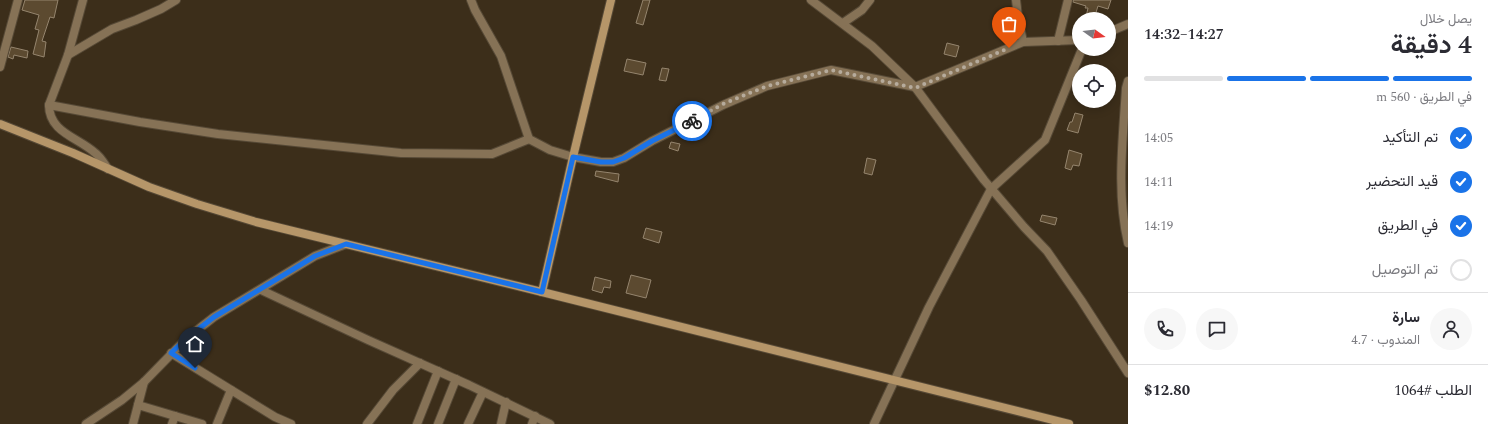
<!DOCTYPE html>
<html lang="ar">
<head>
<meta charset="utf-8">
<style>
  :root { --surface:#fff; --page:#f7f7f7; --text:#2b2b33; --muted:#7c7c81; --line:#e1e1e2; --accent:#1a73e8 }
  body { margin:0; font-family:Spectral,Vazirmatn,serif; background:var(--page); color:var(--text); direction:rtl; height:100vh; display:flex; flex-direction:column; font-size:15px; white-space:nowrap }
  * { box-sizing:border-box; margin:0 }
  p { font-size:13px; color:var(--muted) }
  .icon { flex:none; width:22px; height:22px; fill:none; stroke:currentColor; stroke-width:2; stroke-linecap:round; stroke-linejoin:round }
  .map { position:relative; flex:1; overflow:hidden; direction:ltr }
  .panel { display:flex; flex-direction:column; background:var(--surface); width:360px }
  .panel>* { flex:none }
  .needle { width:26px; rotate:104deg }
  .controls { position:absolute; left:1072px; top:12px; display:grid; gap:8px }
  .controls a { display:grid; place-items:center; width:44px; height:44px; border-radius:50%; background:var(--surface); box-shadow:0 2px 10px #0003; font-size:20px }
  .pin { position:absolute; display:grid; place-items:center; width:34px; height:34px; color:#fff; margin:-41px -17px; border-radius:50% 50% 50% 0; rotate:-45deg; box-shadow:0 0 4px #0007 }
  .pin .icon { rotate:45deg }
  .courier { position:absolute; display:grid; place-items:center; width:40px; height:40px; margin:-20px; border:3px solid #1a73e8; border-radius:50%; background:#fff; color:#222; box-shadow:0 1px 5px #0007 }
  .headline em { font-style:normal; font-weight:600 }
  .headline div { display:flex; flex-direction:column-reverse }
  .headline { display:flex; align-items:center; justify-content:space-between; height:68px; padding:0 16px }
  h1 { font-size:26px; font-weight:600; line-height:30px }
  .bar { display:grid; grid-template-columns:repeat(4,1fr); gap:6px 4px; align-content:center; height:48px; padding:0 16px }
  .bar i { height:5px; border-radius:3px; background:var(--line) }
  .bar .active { background:var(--accent) }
  .bar p { grid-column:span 4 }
  .line { display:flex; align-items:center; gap:10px; padding:0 16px; border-top:1px solid var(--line) }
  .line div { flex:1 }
  .round { display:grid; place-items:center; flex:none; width:42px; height:42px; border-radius:21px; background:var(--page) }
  ol { padding:0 16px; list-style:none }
  li { display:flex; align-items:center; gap:12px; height:44px }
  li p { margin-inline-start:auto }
  li .icon { padding:4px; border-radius:50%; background:var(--accent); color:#fff; stroke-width:4 }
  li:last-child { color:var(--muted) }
  li i { width:22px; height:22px; border:2px solid var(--line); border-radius:50% }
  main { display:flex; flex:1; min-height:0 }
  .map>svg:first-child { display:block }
  .building { fill:#5c4a30; stroke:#95856e }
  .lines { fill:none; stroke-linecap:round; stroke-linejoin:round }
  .street-casing { stroke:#564936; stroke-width:10 }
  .secondary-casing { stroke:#564936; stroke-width:10 }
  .street { stroke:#867256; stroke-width:8 }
  .secondary { stroke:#b69669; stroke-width:8 }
  .done { stroke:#b6ab9c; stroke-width:4; stroke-dasharray:0 7.2 }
  .route { stroke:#1a73e8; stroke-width:5 }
</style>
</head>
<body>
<main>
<section class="panel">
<div class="headline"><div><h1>4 دقيقة</h1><p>يصل خلال</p></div><em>14:27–14:32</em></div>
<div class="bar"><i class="active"></i><i class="active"></i><i class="active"></i><i></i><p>في الطريق · 560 m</p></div>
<ol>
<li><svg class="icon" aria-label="check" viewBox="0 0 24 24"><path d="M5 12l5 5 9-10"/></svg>تم التأكيد<p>14:05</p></li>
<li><svg class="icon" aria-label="check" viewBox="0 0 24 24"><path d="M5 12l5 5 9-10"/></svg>قيد التحضير<p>14:11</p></li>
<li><svg class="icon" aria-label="check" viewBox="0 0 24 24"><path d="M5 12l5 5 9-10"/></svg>في الطريق<p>14:19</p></li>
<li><i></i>تم التوصيل</li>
</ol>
<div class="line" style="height:72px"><a class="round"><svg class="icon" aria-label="person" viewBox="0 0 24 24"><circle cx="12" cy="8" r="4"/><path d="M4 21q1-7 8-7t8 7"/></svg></a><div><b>سارة</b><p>المندوب · 4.7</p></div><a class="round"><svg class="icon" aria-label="chat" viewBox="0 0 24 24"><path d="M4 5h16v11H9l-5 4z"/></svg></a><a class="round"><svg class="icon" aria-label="phone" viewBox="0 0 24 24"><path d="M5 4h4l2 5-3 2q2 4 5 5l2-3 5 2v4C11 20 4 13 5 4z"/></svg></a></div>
<div class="line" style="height:52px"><div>الطلب #1064</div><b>$12.80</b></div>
</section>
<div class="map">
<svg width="1128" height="424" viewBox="0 0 1128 424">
  <rect width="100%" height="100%" fill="#3c2e1a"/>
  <g class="building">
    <polygon points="25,0 58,0 54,18 50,17 42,41 46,42 44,57 33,54 39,30 35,29 39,15 22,10"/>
    <polygon points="643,0 650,0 643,25 636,23"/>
    <polygon points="1073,0 1111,0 1108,9 1098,6 1094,19 1086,17 1088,8 1085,8 1086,6 1073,2"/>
    <polygon points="947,43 959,46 956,57 944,54"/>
    <polygon points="11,47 28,51 27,58 14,55 13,59 8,57"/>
    <polygon points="627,59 646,63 643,75 624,71"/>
    <polygon points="662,68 669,69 666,81 659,80"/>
    <polygon points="1075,113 1083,115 1078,133 1067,130 1070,122 1072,122"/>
    <polygon points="671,142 680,144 678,151 669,148"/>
    <polygon points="1069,150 1082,154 1079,166 1073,165 1071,170 1065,168"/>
    <polygon points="867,158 876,160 872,175 864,173"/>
    <polygon points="596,171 619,174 618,182 595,176"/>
    <polygon points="1042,215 1057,218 1055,225 1040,221"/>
    <polygon points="646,228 662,232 659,243 643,238"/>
    <polygon points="631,275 651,280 646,298 626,293"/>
    <polygon points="595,277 611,281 610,288 604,287 602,293 592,290"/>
  </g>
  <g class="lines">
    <g class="street-casing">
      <g id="street">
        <path d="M 83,0 L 68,55 L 49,105 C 49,132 77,137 94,152 C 100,156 104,163 108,169"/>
        <polyline points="471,0 475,10 501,56 529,139 550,150 573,157 601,162 613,162 624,158 652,141 723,105 767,86 831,70 915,87 1023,42 1079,40"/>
        <polyline points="811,0 872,46 915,87 984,180 1024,227 1047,251 1081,300 1128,373"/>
        <polyline points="1016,0 1018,17 1023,42"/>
        <polyline points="843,23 862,10 870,0"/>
        <polyline points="1109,32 1128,24"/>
        <polyline points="1058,41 1068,0"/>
        <polyline points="68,55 112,29 136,20 161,9 176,0"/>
        <polyline points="0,67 18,0"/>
        <path d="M 1128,81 L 1126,88 C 1123,139 1116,192 1128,243"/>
        <polyline points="49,105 140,122 218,134 401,153 492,154 529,139"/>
        <polyline points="261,290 368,340 469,385 550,424"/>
        <polyline points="171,353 275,417 291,424"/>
        <polyline points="138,405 202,424"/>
        <polyline points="86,424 122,400 144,382 187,338 214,317 315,256 346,244"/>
        <polyline points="133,424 144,382"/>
        <polyline points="172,424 175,416"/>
        <polyline points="217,424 231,390"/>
        <polyline points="367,424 393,390 420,363"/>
        <polyline points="417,424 438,371"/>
        <polyline points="438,424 456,379"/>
        <polyline points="468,424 483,392"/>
        <polyline points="501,424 506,402"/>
        <polyline points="532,424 535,416"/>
        <polyline points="874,424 929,307 991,189 1045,140 1082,49"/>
      </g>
    </g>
    <g class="secondary-casing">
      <g id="secondary">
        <polyline points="0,124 73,153 149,187 197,204 256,222 542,292 1069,424"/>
        <polyline points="542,292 573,157 611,0"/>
      </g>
    </g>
    <use href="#street" class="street"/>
    <use href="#secondary" class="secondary"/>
  </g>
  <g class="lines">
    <polyline class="done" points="692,121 723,104 767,86 831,70 915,88 1009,48"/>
    <polyline class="route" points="195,368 171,353 187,338 214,317 315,256 346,244 542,292 573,157 601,162 613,162 624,158 652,141 692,121"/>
  </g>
</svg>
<div class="controls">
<a><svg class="needle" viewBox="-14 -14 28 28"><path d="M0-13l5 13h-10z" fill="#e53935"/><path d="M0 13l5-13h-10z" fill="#7c7c81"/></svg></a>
<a><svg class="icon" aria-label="locate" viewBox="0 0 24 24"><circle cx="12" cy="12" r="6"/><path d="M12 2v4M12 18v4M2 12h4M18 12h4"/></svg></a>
</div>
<div class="pin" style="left:1009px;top:48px;background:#ea580c"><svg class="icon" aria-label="bag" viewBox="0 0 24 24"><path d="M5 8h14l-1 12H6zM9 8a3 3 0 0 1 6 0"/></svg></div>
<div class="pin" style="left:195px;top:368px;background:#1f2937"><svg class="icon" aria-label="home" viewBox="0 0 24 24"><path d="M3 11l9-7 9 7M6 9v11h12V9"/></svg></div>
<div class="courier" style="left:692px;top:121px"><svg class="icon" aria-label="bike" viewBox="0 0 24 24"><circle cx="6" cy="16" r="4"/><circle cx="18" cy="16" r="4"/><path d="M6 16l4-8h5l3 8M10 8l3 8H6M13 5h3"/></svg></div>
</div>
</main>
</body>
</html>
